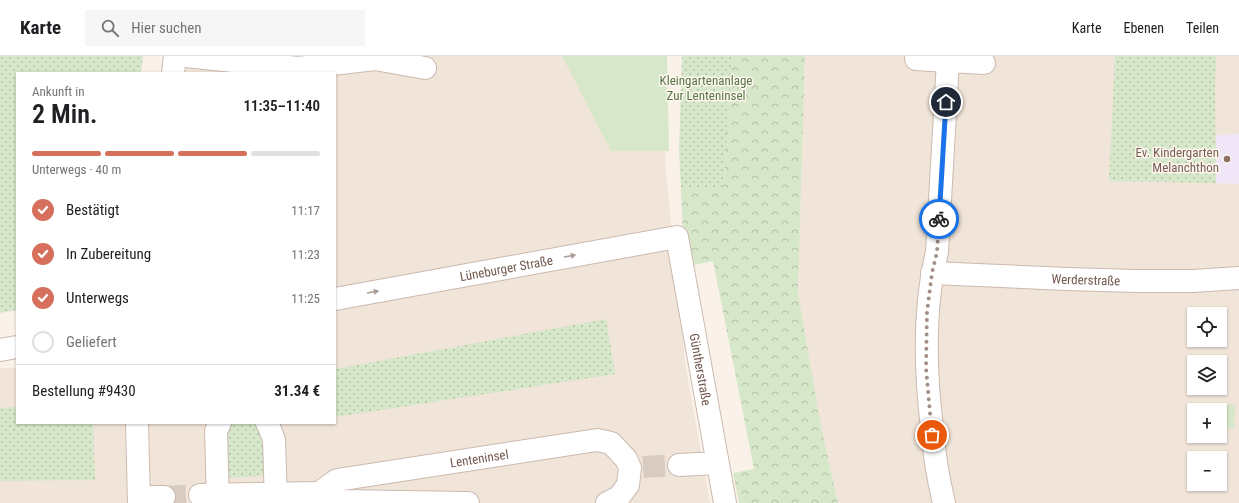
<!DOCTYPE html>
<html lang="de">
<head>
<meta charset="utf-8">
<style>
  :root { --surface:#fff; --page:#f6f6f6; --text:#202124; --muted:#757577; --line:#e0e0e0; --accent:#d66f5c }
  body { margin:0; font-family:"Roboto Condensed",sans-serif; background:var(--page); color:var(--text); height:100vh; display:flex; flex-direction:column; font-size:15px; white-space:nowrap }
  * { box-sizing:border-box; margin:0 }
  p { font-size:13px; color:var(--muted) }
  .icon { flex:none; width:22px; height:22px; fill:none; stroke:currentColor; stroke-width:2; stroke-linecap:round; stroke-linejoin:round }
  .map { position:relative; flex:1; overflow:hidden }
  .sheet { position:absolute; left:16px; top:16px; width:320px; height:352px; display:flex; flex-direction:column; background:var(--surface); border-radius:0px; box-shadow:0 1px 3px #0004 }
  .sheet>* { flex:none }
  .buttons { position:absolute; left:1187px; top:251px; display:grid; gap:8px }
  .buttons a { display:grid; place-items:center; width:40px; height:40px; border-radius:0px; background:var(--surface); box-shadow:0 1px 3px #0004; font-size:20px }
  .pin { position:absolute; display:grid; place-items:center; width:34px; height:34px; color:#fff; margin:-17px; border:2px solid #fff; border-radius:50%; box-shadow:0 1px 4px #0007 }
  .courier { position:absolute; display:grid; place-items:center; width:40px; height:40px; margin:-20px; border:3px solid #1a73e8; border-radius:50%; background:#fff; color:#222; box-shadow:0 1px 5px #0007 }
  .head em { font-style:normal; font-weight:600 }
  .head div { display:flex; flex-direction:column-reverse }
  .head { display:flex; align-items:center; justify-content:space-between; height:68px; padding:0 16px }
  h1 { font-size:26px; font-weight:600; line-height:30px }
  .bar { display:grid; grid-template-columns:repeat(4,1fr); gap:6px 4px; align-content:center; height:48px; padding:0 16px }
  .bar i { height:5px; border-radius:3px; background:var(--line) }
  .bar .selected { background:var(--accent) }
  .bar p { grid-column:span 4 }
  .line { display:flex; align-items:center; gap:10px; padding:0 16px; border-top:1px solid var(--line) }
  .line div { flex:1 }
  ol { padding:0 16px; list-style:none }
  li { display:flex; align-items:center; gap:12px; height:44px }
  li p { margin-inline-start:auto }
  li .icon { padding:4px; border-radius:50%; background:var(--accent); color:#fff; stroke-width:4 }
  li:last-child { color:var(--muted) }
  li i { width:22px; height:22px; border:2px solid var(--line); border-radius:50% }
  header { display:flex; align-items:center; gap:24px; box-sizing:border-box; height:56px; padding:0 20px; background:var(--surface); border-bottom:1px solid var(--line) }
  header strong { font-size:19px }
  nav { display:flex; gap:22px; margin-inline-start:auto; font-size:14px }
  .search { width:280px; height:36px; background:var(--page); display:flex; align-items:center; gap:10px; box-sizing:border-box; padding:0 14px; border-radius:0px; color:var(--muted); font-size:15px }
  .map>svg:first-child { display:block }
  .residential { fill:#f1e4d8; fill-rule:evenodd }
  .education { fill:#efe6f7 }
  .grass { fill:url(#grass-dots) }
  .forest { fill:url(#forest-crowns) }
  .park { fill:#d7e7c9 }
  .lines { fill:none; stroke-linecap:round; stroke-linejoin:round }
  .minor-tunnel { stroke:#d8ccc2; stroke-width:22; stroke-dasharray:22 11; stroke-linecap:butt }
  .minor-casing { stroke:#cbbab0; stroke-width:24 }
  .secondary-casing { stroke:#cfbcb1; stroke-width:24 }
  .minor { stroke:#fff; stroke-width:22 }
  .secondary { stroke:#fff; stroke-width:22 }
  .oneway { fill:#aa9b95 }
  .done { stroke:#a28f85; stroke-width:4; stroke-dasharray:0 7.2 }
  .route { stroke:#1a73e8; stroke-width:5 }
  .education-dot { fill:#8d6e63; stroke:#fdf7ef; stroke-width:1.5 }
  .labels { text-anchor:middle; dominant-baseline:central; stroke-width:3; stroke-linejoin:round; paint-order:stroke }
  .park-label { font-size:13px; fill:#597749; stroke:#fdf7ef }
  .education-label { font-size:13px; fill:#785e54; stroke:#fdf7ef; text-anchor:end }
  .street-label { font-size:13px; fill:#72594f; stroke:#fdf7ef }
</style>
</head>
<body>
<header>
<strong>Karte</strong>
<div class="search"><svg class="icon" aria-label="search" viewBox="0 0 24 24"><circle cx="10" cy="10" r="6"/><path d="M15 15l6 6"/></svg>Hier suchen</div>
<nav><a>Karte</a><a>Ebenen</a><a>Teilen</a></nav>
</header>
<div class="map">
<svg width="1239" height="447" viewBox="0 0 1239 447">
  <defs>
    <pattern id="grass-dots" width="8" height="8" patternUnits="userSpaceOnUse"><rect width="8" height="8" fill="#d7e7c9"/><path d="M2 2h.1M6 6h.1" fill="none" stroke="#b3bea6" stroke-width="1.8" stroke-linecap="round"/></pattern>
    <pattern id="forest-crowns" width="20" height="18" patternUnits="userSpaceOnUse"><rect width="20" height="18" fill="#d7e7c9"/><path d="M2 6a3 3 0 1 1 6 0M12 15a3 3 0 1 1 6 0" fill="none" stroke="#b3bea6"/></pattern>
  </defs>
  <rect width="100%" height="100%" fill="#faf2e9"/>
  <g class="residential">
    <polygon points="182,0 667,0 665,107 686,313 710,447 0,447 0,312 17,312 17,367 335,367 335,17 180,17"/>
    <path d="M 805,0 L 1239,0 L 1239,447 L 838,447 L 820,365 L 798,236 ZM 1194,258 L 1220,258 L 1220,284 L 1194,284 ZM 1194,306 L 1220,306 L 1220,332 L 1194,332 ZM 1194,354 L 1220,354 L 1220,380 L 1194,380 ZM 1194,402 L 1220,402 L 1220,428 L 1194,428 Z"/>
  </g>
  <polygon class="education" points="1239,78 1239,128 1216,127 1216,79"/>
  <g class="grass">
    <polygon points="0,0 143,0 141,17 17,17 17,254 0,257"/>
    <polygon points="682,0 733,0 723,134 681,133 679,95"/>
    <polygon points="1115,0 1216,0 1215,31 1216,127 1109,125"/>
    <polygon points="606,263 615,318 335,361 335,313"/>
    <polygon points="17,351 17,367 93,367 95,424 0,425 0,352"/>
    <polygon points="231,367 257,367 264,372 264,420 224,422 224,374"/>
  </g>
  <polygon class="forest" points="733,0 805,0 798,236 820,365 838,447 739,447 733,417 754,413 713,205 690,210 683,181 681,133 723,133"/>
  <g class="park">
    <polygon points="562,0 667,0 669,95 611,95"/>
    <polygon points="1212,348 1235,349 1234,373 1220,373 1220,354 1212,354"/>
  </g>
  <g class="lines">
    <g class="minor-tunnel">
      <polyline points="643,411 679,409"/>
      <polyline points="164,441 200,439"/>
    </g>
    <g class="minor-casing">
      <g id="minor">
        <polyline points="186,0 298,12 375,3 425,12"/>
        <polyline points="916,3 948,5"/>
        <path id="s1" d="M 932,217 L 1067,223 L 1136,225 L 1193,225 L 1239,222"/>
        <path id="s2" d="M 335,243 L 677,181 L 725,447"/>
        <polyline points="0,294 17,291"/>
        <polyline points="267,367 268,368 274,384 276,447"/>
        <polyline points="679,409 717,407"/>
        <path id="s3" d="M 319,437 L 337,424 L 597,384 L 611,387 L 626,403 L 630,412 L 628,429 L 619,441 L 607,447"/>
        <polyline points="200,439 319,437 340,445 468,447"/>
        <polyline points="139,441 164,441"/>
        <polyline points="218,447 216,375 220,367"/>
        <path d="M 944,447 C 938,422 934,397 932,372 C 925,314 923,253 937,196 L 948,5 L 984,7"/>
      </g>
    </g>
    <g class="secondary-casing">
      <g id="secondary">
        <polyline points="173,17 175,0"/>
        <polyline points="137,367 139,447"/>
      </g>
    </g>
    <use href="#minor" class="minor"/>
    <use href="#secondary" class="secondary"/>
  </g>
  <defs><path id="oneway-solid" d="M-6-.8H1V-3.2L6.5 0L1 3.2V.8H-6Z"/></defs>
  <g class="oneway">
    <use href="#oneway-solid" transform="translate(570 200) rotate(-10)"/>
    <use href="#oneway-solid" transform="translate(373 236) rotate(-10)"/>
  </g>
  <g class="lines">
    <polyline class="done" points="932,379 926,312 927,256 932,217 937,196 939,163"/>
    <polyline class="route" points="939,163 946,46"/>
  </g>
  <circle class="education-dot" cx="1227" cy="103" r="4"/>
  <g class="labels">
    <g class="park-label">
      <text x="706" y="24">Kleingartenanlage<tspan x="706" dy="15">Zur Lenteninsel</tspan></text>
    </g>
    <g class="education-label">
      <text x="1219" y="96">Ev. Kindergarten<tspan x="1219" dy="15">Melanchthon</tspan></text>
    </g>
    <g class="street-label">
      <text stroke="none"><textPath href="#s2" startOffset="174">Lüneburger Straße</textPath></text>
      <text stroke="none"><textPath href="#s1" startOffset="154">Werderstraße</textPath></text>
      <text stroke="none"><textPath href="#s2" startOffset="482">Güntherstraße</textPath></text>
      <text stroke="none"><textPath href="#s3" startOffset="166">Lenteninsel</textPath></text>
    </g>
  </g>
</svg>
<div class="buttons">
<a><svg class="icon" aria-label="locate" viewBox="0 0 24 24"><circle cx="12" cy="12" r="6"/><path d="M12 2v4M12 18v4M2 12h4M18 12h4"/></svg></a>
<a><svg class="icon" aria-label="layers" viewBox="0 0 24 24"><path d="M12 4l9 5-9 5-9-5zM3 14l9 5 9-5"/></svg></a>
<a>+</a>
<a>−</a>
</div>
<div class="pin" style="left:932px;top:379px;background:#ea580c"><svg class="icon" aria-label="bag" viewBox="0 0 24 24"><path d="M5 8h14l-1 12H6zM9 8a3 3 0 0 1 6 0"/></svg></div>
<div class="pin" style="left:946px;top:46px;background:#1f2937"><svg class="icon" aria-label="home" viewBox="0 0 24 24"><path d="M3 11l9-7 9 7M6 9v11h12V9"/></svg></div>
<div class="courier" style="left:939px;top:163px"><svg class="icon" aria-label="bike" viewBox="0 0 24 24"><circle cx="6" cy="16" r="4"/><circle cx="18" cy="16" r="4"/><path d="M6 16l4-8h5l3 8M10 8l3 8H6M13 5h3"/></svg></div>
<section class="sheet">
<div class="head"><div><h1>2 Min.</h1><p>Ankunft in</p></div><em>11:35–11:40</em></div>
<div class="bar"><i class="selected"></i><i class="selected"></i><i class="selected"></i><i></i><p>Unterwegs · 40 m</p></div>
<ol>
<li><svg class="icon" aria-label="check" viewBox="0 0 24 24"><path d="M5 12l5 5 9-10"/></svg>Bestätigt<p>11:17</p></li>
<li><svg class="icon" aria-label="check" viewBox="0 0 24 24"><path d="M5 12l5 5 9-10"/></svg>In Zubereitung<p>11:23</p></li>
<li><svg class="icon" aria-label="check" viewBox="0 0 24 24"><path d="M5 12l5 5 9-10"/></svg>Unterwegs<p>11:25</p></li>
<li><i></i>Geliefert</li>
</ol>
<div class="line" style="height:52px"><div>Bestellung #9430</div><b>31.34 €</b></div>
</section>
</div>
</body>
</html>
